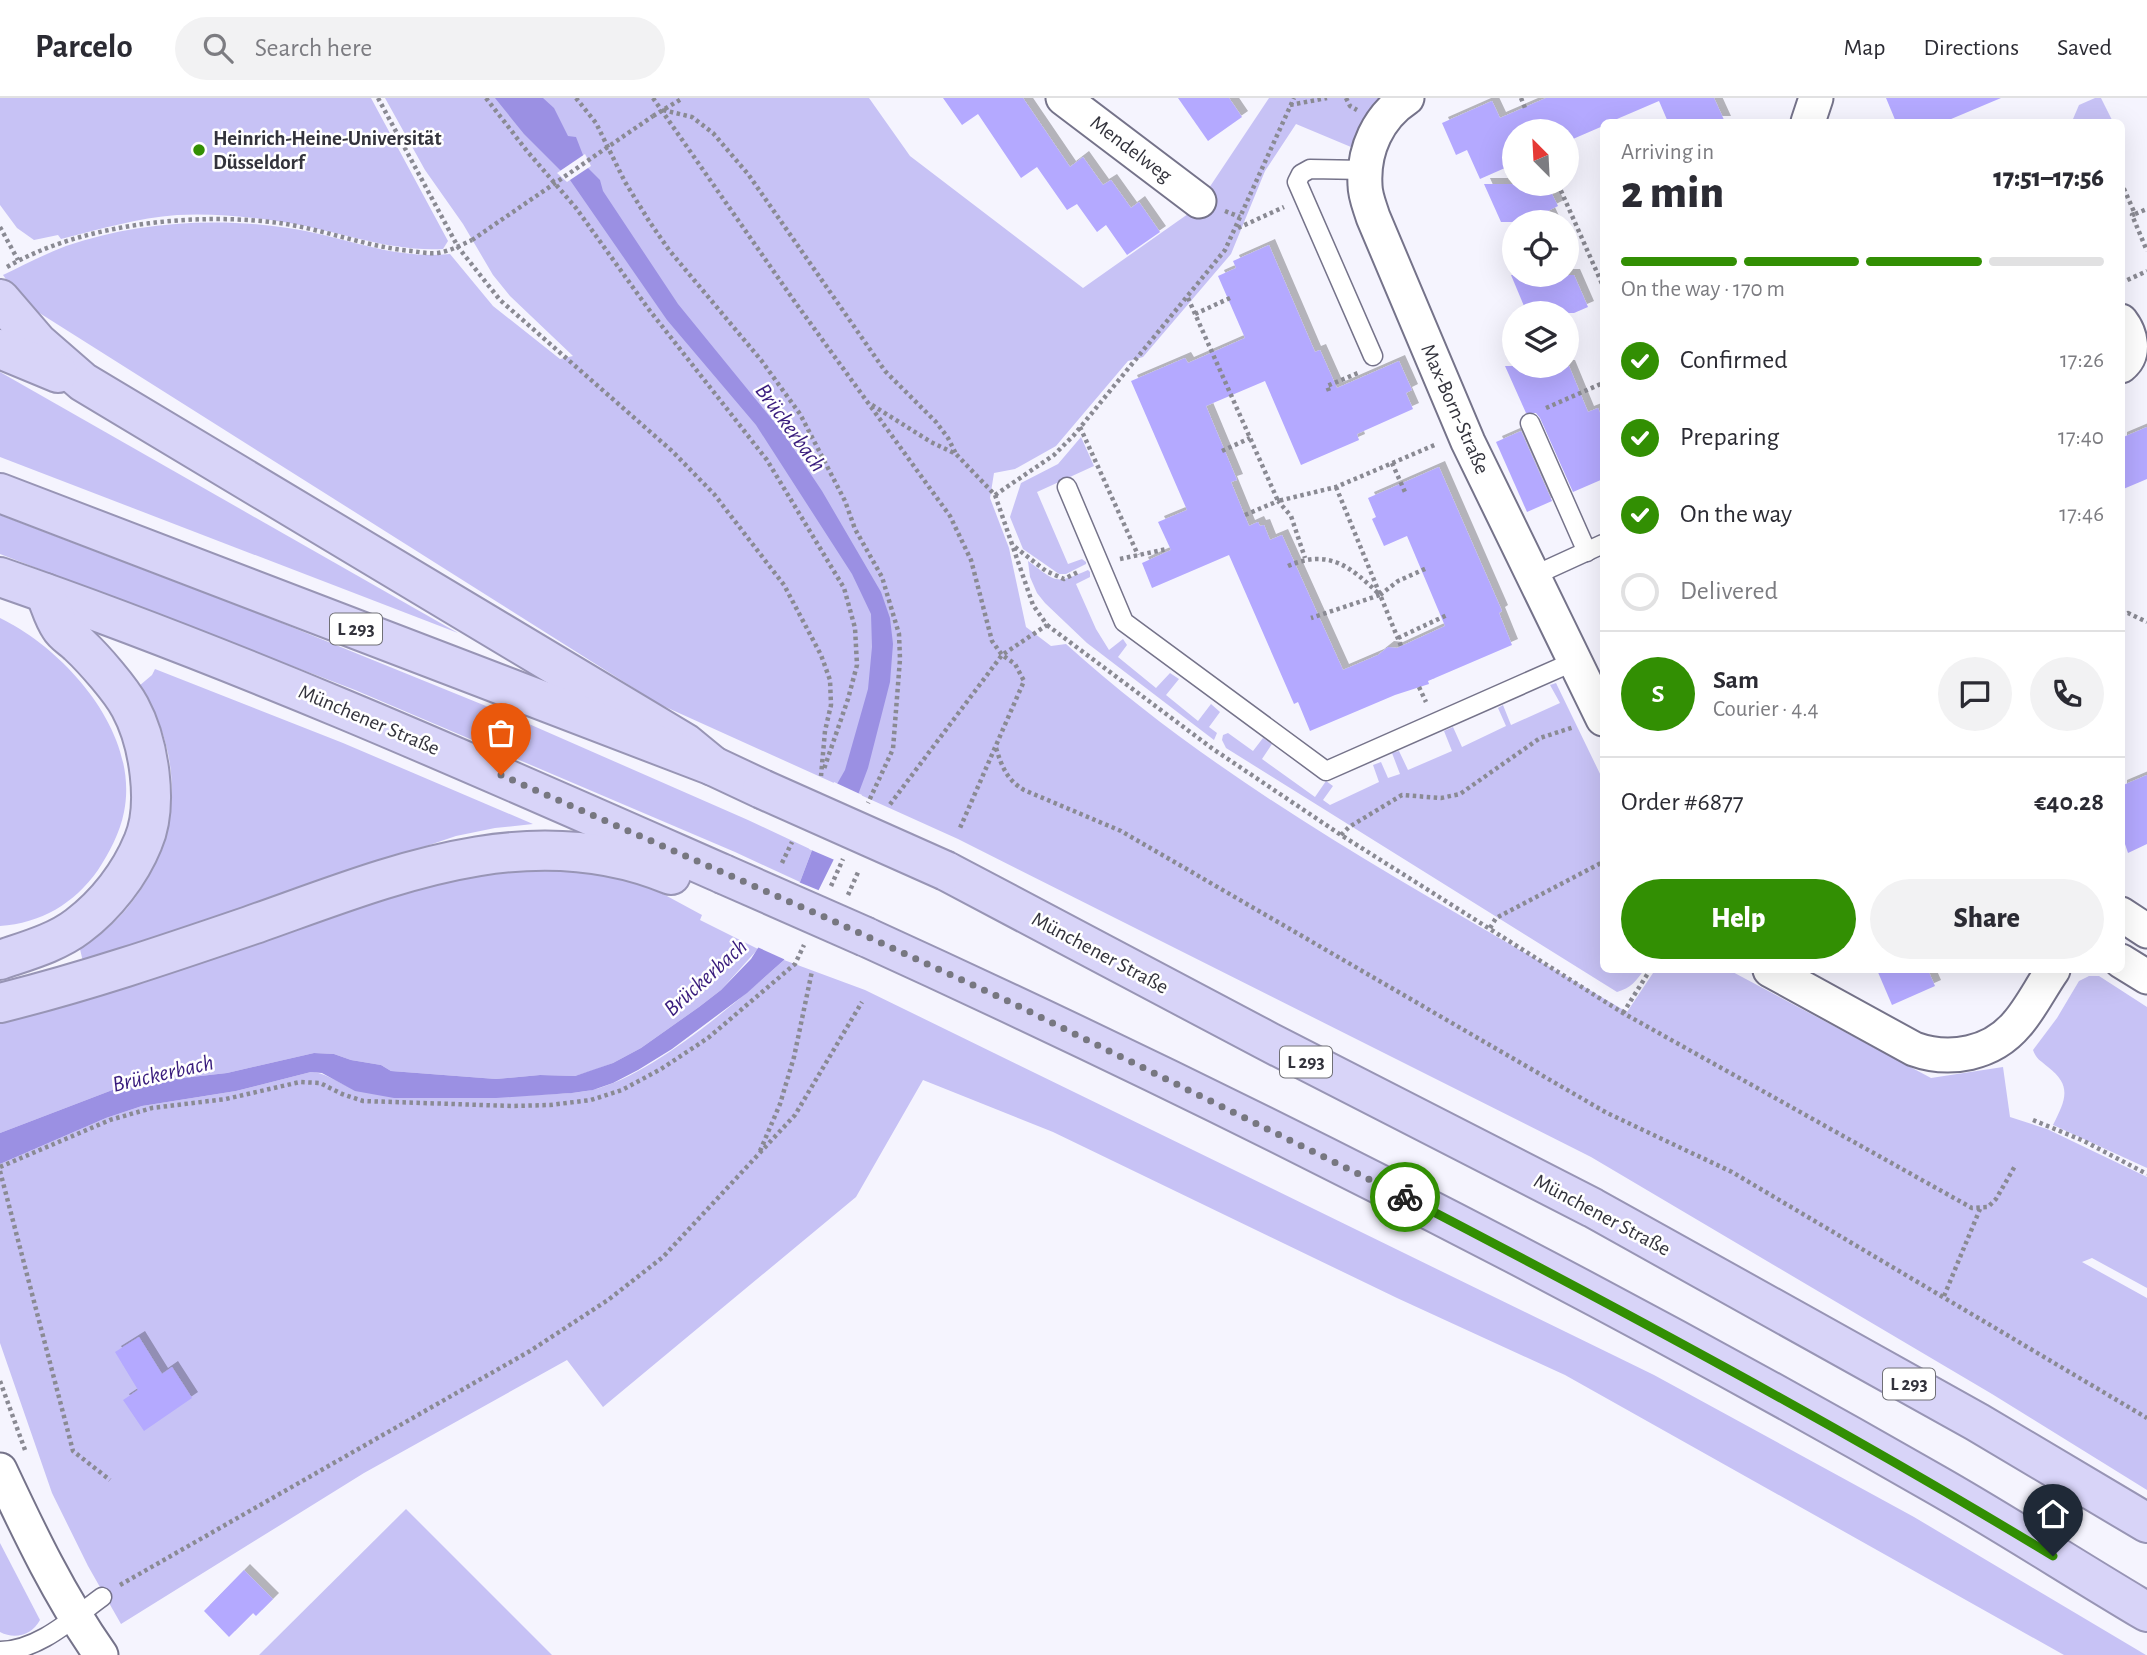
<!DOCTYPE html>
<html lang="en">
<head>
<meta charset="utf-8">
<style>
  :root { --surface:#fff; --page:#f2f2f3; --text:#2b2b33; --muted:#7c7c81; --line:#e1e1e2; --accent:#328f03 }
  body { margin:0; font-family:"Alegreya Sans",sans-serif; background:var(--page); color:var(--text); height:100vh; display:flex; flex-direction:column; font-size:26px; white-space:nowrap }
  * { box-sizing:border-box; margin:0 }
  p { font-size:23px; color:var(--muted) }
  .icon { flex:none; width:38px; height:38px; fill:none; stroke:currentColor; stroke-width:2; stroke-linecap:round; stroke-linejoin:round }
  .map { position:relative; flex:1; overflow:hidden }
  .drawer { position:absolute; left:1600px; top:21px; width:525px; height:854px; display:flex; flex-direction:column; background:var(--surface); border-radius:10px; box-shadow:0 7px 28px #0002 }
  .drawer>* { flex:none }
  .needle { width:46px; rotate:336deg }
  .tools { position:absolute; left:1502px; top:21px; display:grid; gap:14px }
  .tools a { display:grid; place-items:center; width:77px; height:77px; border-radius:50%; background:var(--surface); box-shadow:0 7px 28px #0002; font-size:35px }
  .pin { position:absolute; display:grid; place-items:center; width:60px; height:60px; color:#fff; margin:-72px -30px; border-radius:50% 50% 50% 0; rotate:-45deg; box-shadow:0 0 7px #0007 }
  .pin .icon { rotate:45deg }
  .courier { position:absolute; display:grid; place-items:center; width:70px; height:70px; margin:-35px; border:5px solid #328f03; border-radius:50%; background:#fff; color:#222; box-shadow:0 2px 9px #0007 }
  .head em { font-style:normal; font-weight:800 }
  .head div { display:flex; flex-direction:column-reverse }
  .head { display:flex; align-items:center; justify-content:space-between; height:119px; padding:0 21px }
  h1 { font-size:46px; font-weight:800; line-height:52px }
  .bar { display:grid; grid-template-columns:repeat(4,1fr); gap:10px 7px; align-content:center; height:84px; padding:0 21px }
  .bar i { height:9px; border-radius:5px; background:var(--line) }
  .bar .active { background:var(--accent) }
  .bar p { grid-column:span 4 }
  .line { display:flex; align-items:center; gap:18px; padding:0 21px; border-top:2px solid var(--line) }
  .line div { flex:1 }
  .round { display:grid; place-items:center; flex:none; width:74px; height:74px; border-radius:37px; background:var(--page) }
  ol { padding:0 21px; list-style:none }
  li { display:flex; align-items:center; gap:21px; height:77px }
  li p { margin-inline-start:auto }
  li .icon { padding:7px; border-radius:50%; background:var(--accent); color:#fff; stroke-width:4 }
  li:last-child { color:var(--muted) }
  li i { width:38px; height:38px; border:4px solid var(--line); border-radius:50% }
  .cta { display:flex; gap:14px; margin-top:auto; padding:14px 21px }
  .cta a { flex:1; height:80px; border-radius:42px; background:var(--accent); color:#fff; font-size:28px; font-weight:800; line-height:80px; text-align:center }
  .cta a+a { background:var(--page); color:var(--text) }
  header { display:flex; align-items:center; gap:42px; box-sizing:border-box; height:98px; padding:0 35px; background:var(--surface); border-bottom:2px solid var(--line) }
  header strong { font-size:33px }
  nav { display:flex; gap:38px; margin-inline-start:auto; font-size:24px }
  .search { width:490px; height:63px; background:var(--page); display:flex; align-items:center; gap:18px; box-sizing:border-box; padding:0 24px; border-radius:38px; color:var(--muted); font-size:26px }
  .map>svg:first-child { display:block }
  .green { fill:#c7c2f5 }
  .water { fill:#9b90e3 }
  .pier { fill:#f5f4fe }
  .building { fill:#b4a9ff; filter:url(#shadow) }
  .lines { fill:none; stroke-linecap:round; stroke-linejoin:round }
  .service-casing { stroke:#75738a; stroke-width:21 }
  .minor-casing { stroke:#75738a; stroke-width:37 }
  .trunk-casing { stroke:#9895b5; stroke-width:42 }
  .path { stroke:#8a8a93; stroke-width:4.5; stroke-dasharray:3.5 3.5; stroke-linecap:butt }
  .service { stroke:#fff; stroke-width:18 }
  .minor { stroke:#fff; stroke-width:33 }
  .trunk { stroke:#d8d4f8; stroke-width:38 }
  .trunk-bridge-casing { stroke:#9895b5; stroke-width:42; stroke-linecap:butt }
  .path-bridge { stroke:#8a8a93; stroke-width:4.5; stroke-dasharray:3.5 3.5; stroke-linecap:butt }
  .trunk-bridge { stroke:#d8d4f8; stroke-width:38 }
  .done { stroke:#777780; stroke-width:7; stroke-dasharray:0 12.6 }
  .route { stroke:#328f03; stroke-width:9 }
  .poi-dot { fill:#328f03; stroke:#fff; stroke-width:2.5 }
  .labels { text-anchor:middle; dominant-baseline:central; stroke-width:5; stroke-linejoin:round; paint-order:stroke }
  .shield { fill:#fff; stroke:#707076; stroke-width:2 }
  .shield-label { font-size:19px; font-weight:bold; fill:#33333c }
  .poi-label { font-size:21px; font-weight:bold; fill:#33333c; stroke:#fff; text-anchor:start }
  .street-label { font-size:21px; fill:#33333c; stroke:#fff }
  .water-label { font-size:23px; font-style:italic; fill:#391c7d; stroke:#fff }
</style>
</head>
<body>
<header>
<strong>Parcelo</strong>
<div class="search"><svg class="icon" aria-label="search" viewBox="0 0 24 24"><circle cx="10" cy="10" r="6"/><path d="M15 15l6 6"/></svg>Search here</div>
<nav><a>Map</a><a>Directions</a><a>Saved</a></nav>
</header>
<div class="map">
<svg width="2147" height="1557" viewBox="0 0 2147 1557">
  <defs>
    <filter id="shadow"><feDropShadow dx="6" dy="-6" stdDeviation="0" flood-color="#0004"/></filter>
  </defs>
  <rect width="100%" height="100%" fill="#f5f4fe"/>
  <g class="green">
    <path d="M 0,0 L 371,0 L 448,143 L 443,151 C 391,154 341,134 290,125 C 254,119 214,115 177,117 C 138,120 100,131 61,141 L 58,137 L 34,142 L 17,130 L 0,107 Z"/>
    <path d="M 385,0 L 869,0 L 910,58 L 1083,190 L 1195,111 L 1269,0 L 1384,0 L 1367,18 L 1351,49 L 1296,26 L 1265,73 L 1231,156 L 1143,259 L 1128,263 L 1056,348 L 1015,371 L 994,375 L 990,400 L 1009,450 L 1026,529 L 1051,548 L 1066,546 C 1232,696 1435,801 1627,914 L 1655,872 L 1729,872 L 1931,980 L 2003,969 L 2010,1019 L 2047,1031 L 2147,1079 L 2147,1190 L 2092,1160 L 2082,1164 L 2147,1200 L 2147,1392 L 1992,1296 L 1591,1059 L 958,741 L 659,606 L 22,204 L 3,177 C 24,167 45,156 66,148 C 135,124 216,119 288,130 C 345,138 391,162 450,156 L 493,208 L 560,261 L 573,258 L 510,198 L 493,177 L 463,126 L 425,72 Z"/>
    <polygon points="2095,0 2101,0 2113,24 2075,24 2073,21 2079,7"/>
    <polygon points="0,274 458,535 0,359"/>
    <polygon points="1081,339 1094,368 1037,394 1068,466 1082,461 1086,464 1086,466 1066,476 1059,476 1023,451 1010,419 1021,385 1058,366"/>
    <polygon points="0,417 262,517 513,619 748,722 812,752 800,784 735,754 355,592 0,456"/>
    <path d="M 1028,463 C 1057,484 1054,487 1088,472 L 1090,474 L 1090,479 L 1076,486 L 1096,531 L 1109,552 L 1123,541 L 1127,547 L 1118,559 L 1156,590 L 1170,575 L 1179,581 L 1166,597 L 1198,623 L 1211,606 L 1220,614 L 1209,629 L 1217,635 L 1214,642 L 1087,545 L 1045,505 L 1037,495 L 1030,479 Z"/>
    <path d="M 0,520 C 66,552 140,635 124,714 C 120,735 109,755 98,772 C 74,806 41,825 0,828 Z"/>
    <path d="M 155,571 L 343,645 L 533,726 L 495,730 L 456,738 L 83,864 L 80,851 C 148,809 187,726 166,647 C 161,625 151,607 139,588 L 152,577 Z"/>
    <path d="M 1556,585 L 1603,682 L 1603,872 L 1644,872 C 1636,883 1631,890 1617,894 L 1226,650 L 1222,642 L 1223,637 L 1228,635 L 1253,653 L 1263,640 L 1272,646 L 1262,661 L 1315,699 L 1326,683 L 1333,688 L 1323,702 L 1330,707 L 1379,684 L 1373,667 L 1381,664 L 1388,680 L 1400,676 L 1392,655 L 1399,653 L 1408,672 L 1452,653 L 1444,633 L 1453,629 L 1462,649 L 1506,628 L 1498,610 L 1503,607 L 1511,627 L 1560,605 L 1550,587 Z"/>
    <polygon points="561,765 641,784 702,817 700,822 758,851 721,892 699,909 641,950 613,965 594,972 575,978 540,977 496,981 391,973 381,967 351,962 334,956 314,955 227,975 156,983 115,991 0,1035 0,926 131,887 450,779"/>
    <path d="M 784,862 L 865,892 L 1654,1277 L 1914,1419 L 2146,1557 L 2064,1557 L 1565,1277 L 1397,1200 L 1053,1034 L 923,982 L 856,1099 L 603,1309 L 567,1262 L 364,1375 L 121,1526 L 88,1468 L 52,1395 L 0,1245 L 0,1066 L 106,1020 L 142,1008 L 236,993 L 311,974 C 331,975 345,992 365,993 C 422,998 477,1001 534,997 C 553,996 573,996 592,992 C 650,979 740,902 784,862 Z"/>
    <path d="M 2089,878 L 2099,878 L 2147,909 L 2147,1070 L 2053,1027 C 2065,1003 2073,988 2048,969 C 2041,963 2036,961 2033,952 L 2057,920 L 2079,883 Z"/>
    <polygon points="406,1411 552,1557 259,1557"/>
    <path d="M 0,1445 L 40,1522 C 32,1537 15,1542 0,1534 Z"/>
  </g>
  <polygon class="water" points="495,0 543,0 554,10 568,38 576,39 588,70 600,82 603,93 678,206 784,336 822,393 881,494 890,520 893,546 890,584 868,670 834,761 784,862 747,895 672,951 638,972 613,985 593,992 572,995 496,1000 394,1000 355,993 322,975 311,974 236,993 142,1008 106,1020 0,1066 0,1035 115,991 156,983 227,975 314,955 334,956 351,962 381,967 391,973 496,981 540,977 575,978 613,965 641,950 699,909 721,892 751,861 800,784 837,686 845,672 868,591 872,549 871,516 852,476 756,327 667,222 570,82 524,36"/>
  <g class="pier">
    <polygon points="585,56 591,68 567,84 557,75"/>
    <polygon points="834,684 862,697 837,763 809,751"/>
    <polygon points="796,783 823,794 788,863 755,848"/>
  </g>
  <g class="building">
    <polygon points="943,0 1023,0 1070,69 1083,59 1103,87 1111,82 1131,110 1139,104 1160,134 1127,157 1106,127 1097,134 1077,106 1067,112 1037,69 1021,80 978,16 962,27"/>
    <polygon points="1178,0 1229,0 1242,19 1208,43"/>
    <polygon points="1546,0 1714,0 1725,24 1668,24 1659,3 1610,24 1603,24 1603,28 1566,44 1566,33 1514,33 1514,66 1480,81 1467,52 1456,57 1442,25 1492,3 1500,20"/>
    <polygon points="1886,0 2001,0 1944,24 1896,24"/>
    <polygon points="1484,86 1547,86 1558,108 1548,113 1553,124 1501,124"/>
    <polygon points="1269,147 1315,254 1320,252 1337,290 1399,263 1412,292 1406,295 1413,311 1357,336 1359,342 1301,367 1265,283 1206,308 1237,382 1231,384 1249,428 1258,424 1260,428 1264,427 1270,442 1282,437 1343,572 1378,557 1388,549 1397,550 1445,528 1407,438 1384,448 1372,421 1376,419 1368,400 1439,369 1502,513 1499,515 1512,547 1428,583 1429,586 1395,597 1310,633 1298,604 1294,606 1229,457 1152,490 1142,465 1171,452 1158,424 1187,412 1131,283 1185,260 1188,265 1245,240 1218,178 1236,170 1233,163"/>
    <polygon points="1511,177 1574,177 1588,209 1574,215 1527,215"/>
    <polygon points="1505,268 1569,268 1588,314 1598,310 1603,322 1603,381 1573,394 1540,320 1536,315 1526,315"/>
    <polygon points="2147,329 2147,381 2121,392 2121,340"/>
    <polygon points="1521,333 1552,403 1527,414 1496,344"/>
    <polygon points="2147,677 2147,746 2128,755 2121,734 2121,688"/>
    <polygon points="1877,872 1928,872 1935,888 1892,907"/>
    <polygon points="139,1239 162,1276 172,1269 192,1300 144,1333 123,1302 138,1292 115,1254"/>
    <polygon points="244,1472 273,1501 256,1518 253,1515 229,1539 204,1513"/>
  </g>
  <g class="lines">
    <g class="service-casing">
      <g id="service">
        <polyline points="1365,72 1310,71 1301,76 1297,84 1373,258"/>
        <polyline points="1530,325 1587,454"/>
        <polyline points="1067,389 1124,524 1326,673 1575,563"/>
        <polyline points="1533,478 1603,446"/>
        <path d="M 0,1553 C 38,1553 73,1520 102,1499"/>
      </g>
    </g>
    <g class="minor-casing">
      <g id="minor">
        <polyline points="1063,0 1199,103"/>
        <path d="M 1407,0 C 1378,19 1363,52 1365,87 C 1365,98 1370,109 1373,119 L 1468,344 L 1603,621"/>
        <polyline points="1808,24 1816,0"/>
        <path d="M 2121,223 C 2131,236 2136,256 2121,268"/>
        <polyline points="2121,816 2147,833"/>
        <polyline points="2121,863 2147,879"/>
        <path d="M 1770,872 L 1914,951 C 1950,964 1992,956 2017,926 C 2031,910 2041,889 2053,872"/>
        <path d="M 0,1372 C 30,1436 60,1499 101,1557"/>
      </g>
    </g>
    <g class="trunk-casing">
      <g id="trunk">
        <polyline points="0,201 37,244 83,284 685,645 713,668"/>
        <polyline points="0,251 58,275"/>
        <polyline points="0,395 713,668 762,691"/>
        <path d="M 0,479 C 246,564 485,671 723,776"/>
        <polyline points="946,773 1269,944 1593,1110 1977,1324 2147,1425"/>
        <path d="M 866,839 C 1230,1005 1588,1187 1935,1386 C 2007,1427 2076,1472 2147,1514"/>
        <path d="M 0,862 C 26,853 56,845 78,828 C 106,807 130,776 143,744 C 159,707 149,644 130,609 C 121,592 94,561 79,547 C 73,541 64,536 60,529 C 53,519 50,506 45,495"/>
        <path d="M 0,905 C 85,884 167,856 249,828 C 386,780 527,717 671,777"/>
      </g>
    </g>
    <g class="path">
      <polyline points="378,0 458,149 500,202 672,353 714,396 784,487 821,557 830,582 831,607 825,633 821,678"/>
      <polyline points="486,0 527,53 576,110 647,209 767,362 844,490 855,530 857,567 848,601 824,671"/>
      <polyline points="576,0 596,25 625,84 649,123 669,152 761,262 800,316 845,403 855,431 882,479 899,536 900,561 893,651 868,705"/>
      <polyline points="653,0 795,204 950,418 971,462 992,543 1002,557 1015,566 1024,583 960,730"/>
      <polyline points="1346,0 1350,8 1357,12"/>
      <polyline points="1521,0 1525,10"/>
      <polyline points="1290,7 1327,0"/>
      <polyline points="663,12 692,19 713,35 748,76 885,273 936,324 948,340 956,356"/>
      <polyline points="653,18 683,0"/>
      <polyline points="2121,84 2135,116 2147,111"/>
      <polyline points="1558,86 1603,188"/>
      <polyline points="1225,113 1240,119"/>
      <polyline points="2135,116 2132,117 2147,153"/>
      <polyline points="0,129 18,162"/>
      <polyline points="1238,130 1284,109"/>
      <path d="M 7,169 C 83,125 200,113 286,126 C 328,133 369,149 411,153 C 420,154 429,156 438,155 C 450,153 461,147 472,142"/>
      <polyline points="2121,185 2147,173"/>
      <polyline points="1188,200 1278,403 1336,389 1437,346"/>
      <polyline points="1195,216 1230,200"/>
      <polyline points="1329,293 1327,288 1358,275"/>
      <polyline points="872,307 931,344 956,356 995,397 1033,507 1047,527 1002,557 888,709"/>
      <polyline points="1546,310 1603,285"/>
      <polyline points="1080,329 1138,457"/>
      <polyline points="1222,353 1250,340"/>
      <polyline points="1392,365 1405,394"/>
      <polyline points="1336,389 1401,548"/>
      <polyline points="995,397 1054,357 1074,337 1225,152 1294,0"/>
      <polyline points="1245,417 1278,403 1291,418 1305,460"/>
      <polyline points="1015,449 1046,473 1064,481 1078,474"/>
      <polyline points="1120,461 1167,451"/>
      <path d="M 1288,468 C 1329,450 1351,469 1380,497 L 1311,520"/>
      <polyline points="1380,497 1398,483 1427,470"/>
      <polyline points="2121,518 2128,515 2147,524"/>
      <polyline points="1047,527 1213,651 1341,737 1623,915 1972,1110 1988,1109 1996,1101 2015,1068"/>
      <polyline points="1398,540 1447,517"/>
      <polyline points="1419,589 1426,604"/>
      <path d="M 996,650 C 1002,669 1007,682 1024,692 L 1121,733 L 1607,1015 L 1732,1074 L 2147,1320"/>
      <polyline points="1341,737 1349,729 1402,697 1441,700 1460,696 1540,640 1574,629"/>
      <polyline points="782,765 792,744"/>
      <polyline points="831,788 843,761"/>
      <polyline points="848,797 859,772"/>
      <polyline points="1490,830 1496,820 1603,764"/>
      <polyline points="1623,915 1650,872"/>
      <polyline points="2033,1022 2084,1043 2147,1076"/>
      <polyline points="760,1053 780,1006 794,959 812,873"/>
      <polyline points="0,1069 110,1022 152,1010 226,1001 300,984 320,985 342,996 363,1003 512,1008 550,1007 591,1002 622,992 661,971 708,940 795,866 804,847"/>
      <polyline points="0,1073 73,1353 110,1382"/>
      <polyline points="1944,1198 1980,1111"/>
      <polyline points="0,1283 25,1352"/>
      <polyline points="120,1487 530,1253 608,1202 663,1159 795,1017 862,904"/>
    </g>
    <use href="#service" class="service"/>
    <use href="#minor" class="minor"/>
    <use href="#trunk" class="trunk"/>
    <g class="trunk-bridge-casing">
      <g id="trunk-bridge">
        <polyline points="762,691 946,773"/>
        <polyline points="723,776 866,839"/>
      </g>
    </g>
    <polyline class="path-bridge" points="472,142 653,18"/>
    <use href="#trunk-bridge" class="trunk-bridge"/>
  </g>
  <g class="lines">
    <polyline class="done" points="501,677 829,821 1008,903 1405,1099"/>
    <path class="route" d="M 1405,1099 C 1624,1213 1842,1330 2053,1458"/>
  </g>
  <circle class="poi-dot" cx="199" cy="52" r="7"/>
  <g class="labels">
    <g class="shield">
      <rect x="330" y="515.5" width="52" height="31" rx="5"/>
      <rect x="1280" y="948.5" width="52" height="31" rx="5"/>
      <rect x="1883" y="1270.5" width="52" height="31" rx="5"/>
    </g>
    <g class="shield-label">
      <text x="356" y="531">L 293</text>
      <text x="1306" y="964">L 293</text>
      <text x="1909" y="1286">L 293</text>
    </g>
    <g class="poi-label">
      <text x="213" y="40">Heinrich-Heine-Universität<tspan x="213" dy="24">Düsseldorf</tspan></text>
    </g>
    <g class="street-label">
      <text transform="translate(1131 51) rotate(37)">Mendelweg</text>
      <text transform="translate(1455 311) rotate(66)">Max-Born-Straße</text>
      <text transform="translate(369 622) rotate(23)">Münchener Straße</text>
      <text transform="translate(1100 855) rotate(28)">Münchener Straße</text>
      <text transform="translate(1602 1117) rotate(28)">Münchener Straße</text>
    </g>
    <g class="water-label">
      <text transform="translate(790 330) rotate(54)">Brückerbach</text>
      <text transform="translate(706 880) rotate(-42)">Brückerbach</text>
      <text transform="translate(163 976) rotate(-13)">Brückerbach</text>
    </g>
  </g>
</svg>
<div class="tools">
<a><svg class="needle" viewBox="-14 -14 28 28"><path d="M0-13l5 13h-10z" fill="#e53935"/><path d="M0 13l5-13h-10z" fill="#7c7c81"/></svg></a>
<a><svg class="icon" aria-label="locate" viewBox="0 0 24 24"><circle cx="12" cy="12" r="6"/><path d="M12 2v4M12 18v4M2 12h4M18 12h4"/></svg></a>
<a><svg class="icon" aria-label="layers" viewBox="0 0 24 24"><path d="M12 4l9 5-9 5-9-5zM3 14l9 5 9-5"/></svg></a>
</div>
<div class="pin" style="left:501px;top:677px;background:#ea580c"><svg class="icon" aria-label="bag" viewBox="0 0 24 24"><path d="M5 8h14l-1 12H6zM9 8a3 3 0 0 1 6 0"/></svg></div>
<div class="pin" style="left:2053px;top:1458px;background:#1f2937"><svg class="icon" aria-label="home" viewBox="0 0 24 24"><path d="M3 11l9-7 9 7M6 9v11h12V9"/></svg></div>
<div class="courier" style="left:1405px;top:1099px"><svg class="icon" aria-label="bike" viewBox="0 0 24 24"><circle cx="6" cy="16" r="4"/><circle cx="18" cy="16" r="4"/><path d="M6 16l4-8h5l3 8M10 8l3 8H6M13 5h3"/></svg></div>
<section class="drawer">
<div class="head"><div><h1>2 min</h1><p>Arriving in</p></div><em>17:51–17:56</em></div>
<div class="bar"><i class="active"></i><i class="active"></i><i class="active"></i><i></i><p>On the way · 170 m</p></div>
<ol>
<li><svg class="icon" aria-label="check" viewBox="0 0 24 24"><path d="M5 12l5 5 9-10"/></svg>Confirmed<p>17:26</p></li>
<li><svg class="icon" aria-label="check" viewBox="0 0 24 24"><path d="M5 12l5 5 9-10"/></svg>Preparing<p>17:40</p></li>
<li><svg class="icon" aria-label="check" viewBox="0 0 24 24"><path d="M5 12l5 5 9-10"/></svg>On the way<p>17:46</p></li>
<li><i></i>Delivered</li>
</ol>
<div class="line" style="height:126px"><b class="round" style="background:var(--accent);color:#fff">S</b><div><b>Sam</b><p>Courier · 4.4</p></div><a class="round"><svg class="icon" aria-label="chat" viewBox="0 0 24 24"><path d="M4 5h16v11H9l-5 4z"/></svg></a><a class="round"><svg class="icon" aria-label="phone" viewBox="0 0 24 24"><path d="M5 4h4l2 5-3 2q2 4 5 5l2-3 5 2v4C11 20 4 13 5 4z"/></svg></a></div>
<div class="line" style="height:91px"><div>Order #6877</div><b>€40.28</b></div>
<div class="cta"><a>Help</a><a>Share</a></div>
</section>
</div>
</body>
</html>
